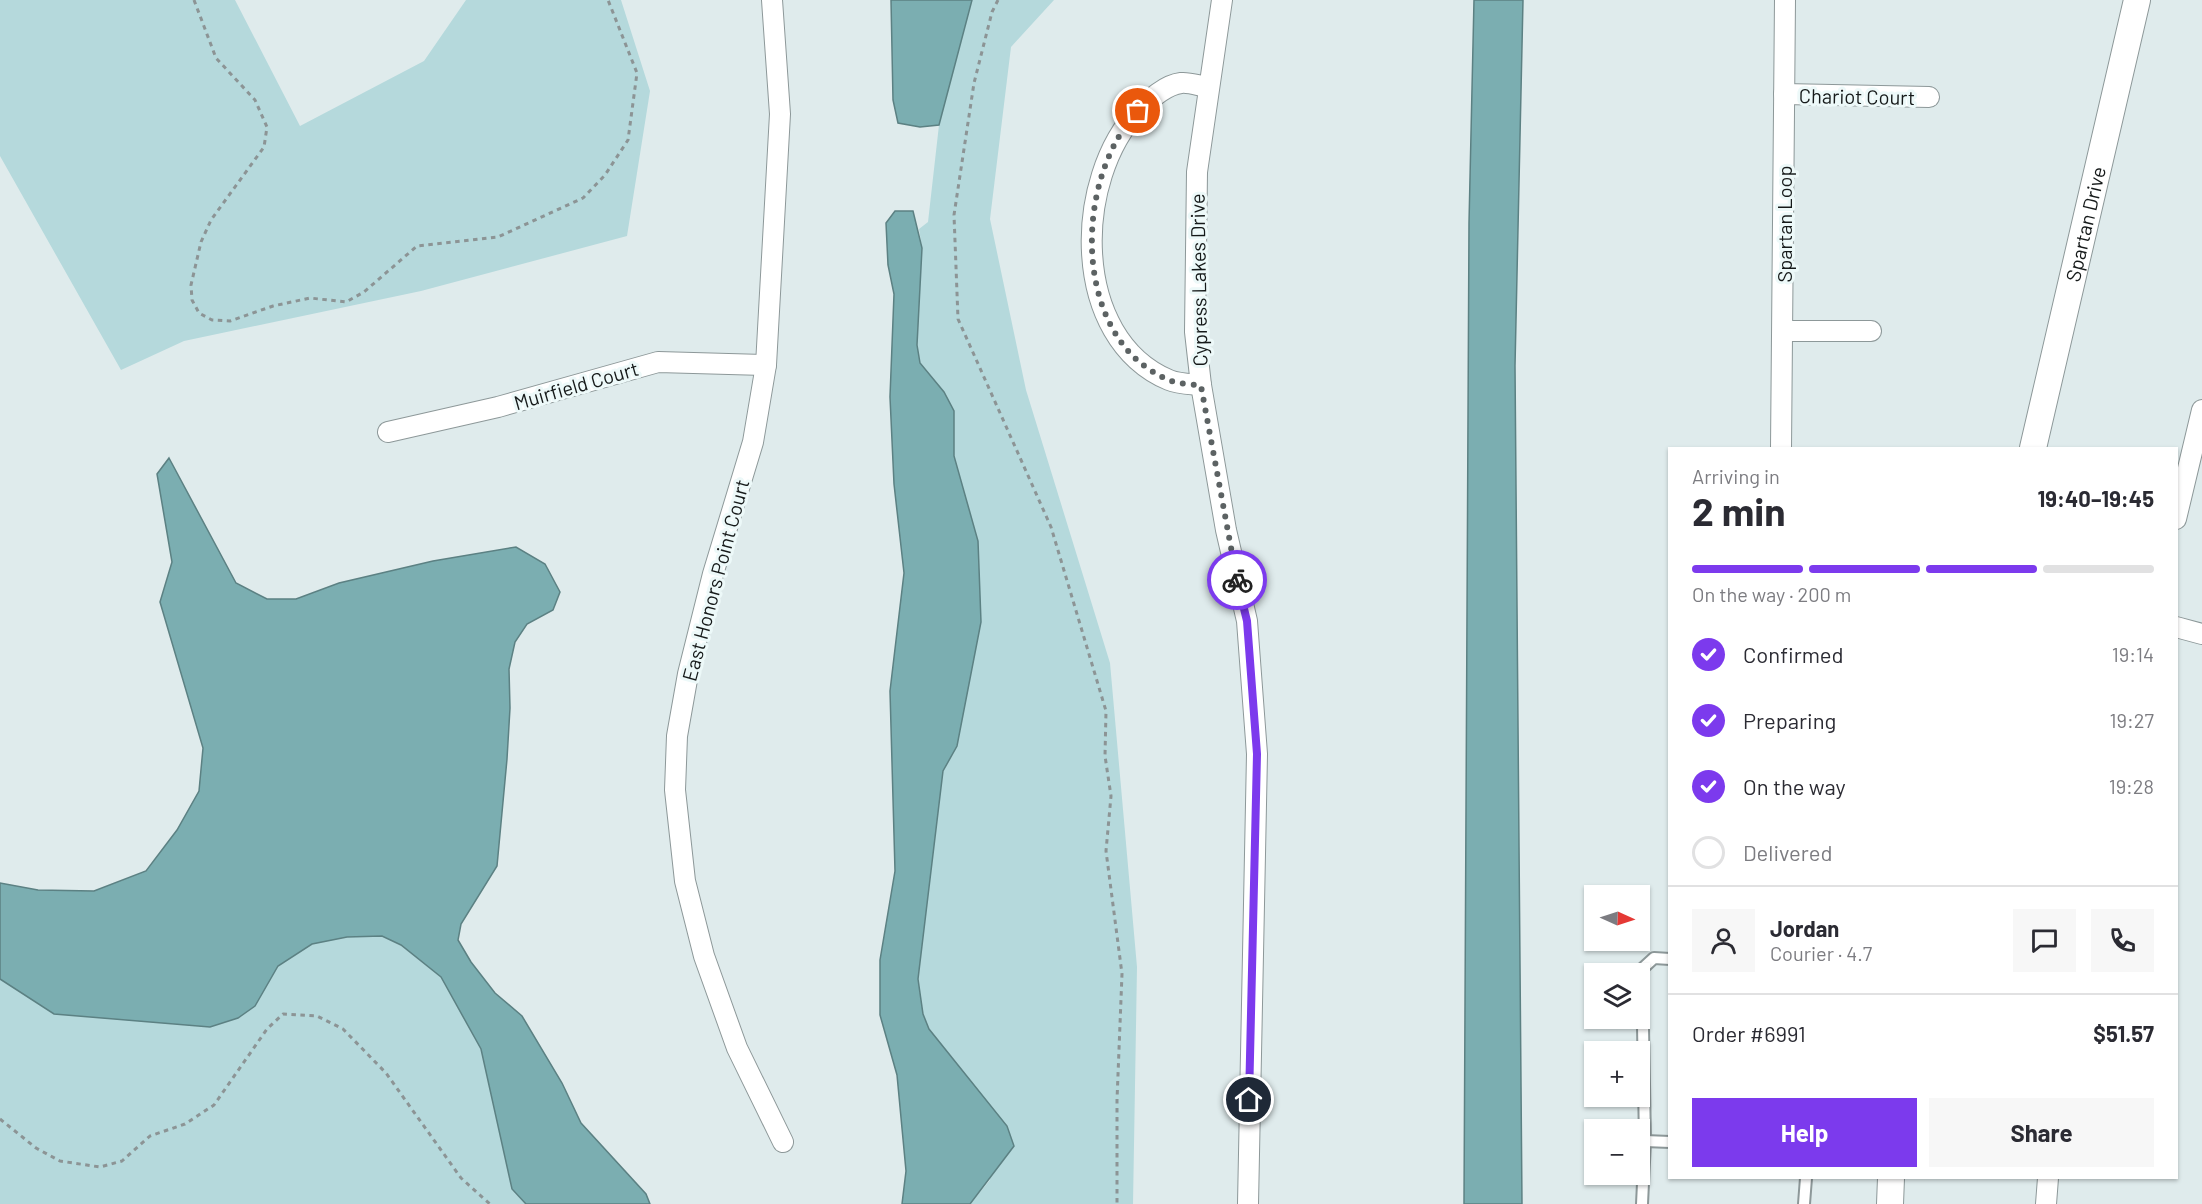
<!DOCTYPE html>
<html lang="en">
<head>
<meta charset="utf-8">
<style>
  :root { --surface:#fff; --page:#f7f7f7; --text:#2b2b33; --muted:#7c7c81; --line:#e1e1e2; --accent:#7c3aed }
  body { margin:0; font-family:Barlow,sans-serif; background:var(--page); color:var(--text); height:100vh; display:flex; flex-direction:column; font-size:22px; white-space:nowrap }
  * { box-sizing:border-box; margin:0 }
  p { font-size:20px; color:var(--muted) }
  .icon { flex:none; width:33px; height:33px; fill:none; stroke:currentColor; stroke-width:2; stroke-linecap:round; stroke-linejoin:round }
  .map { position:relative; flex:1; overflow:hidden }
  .side { position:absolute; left:1668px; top:447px; width:510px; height:732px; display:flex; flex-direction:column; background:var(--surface); border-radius:0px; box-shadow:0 2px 4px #0004 }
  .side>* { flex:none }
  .needle { width:39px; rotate:93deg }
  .fabs { position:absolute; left:1584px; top:885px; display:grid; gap:12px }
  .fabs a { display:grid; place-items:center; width:66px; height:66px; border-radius:0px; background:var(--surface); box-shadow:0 2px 4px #0004; font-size:30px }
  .pin { position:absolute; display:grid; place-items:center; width:51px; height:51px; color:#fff; margin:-26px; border:3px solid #fff; border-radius:50%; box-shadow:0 2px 6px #0007 }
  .courier { position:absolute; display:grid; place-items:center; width:60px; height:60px; margin:-30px; border:4px solid #7c3aed; border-radius:50%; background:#fff; color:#222; box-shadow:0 2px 8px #0007 }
  .headline em { font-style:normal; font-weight:700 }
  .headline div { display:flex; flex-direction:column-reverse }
  .headline { display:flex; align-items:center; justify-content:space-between; height:102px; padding:0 24px }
  h1 { font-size:39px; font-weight:700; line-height:45px }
  .bar { display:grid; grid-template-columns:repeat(4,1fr); gap:9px 6px; align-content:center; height:72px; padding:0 24px }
  .bar i { height:8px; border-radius:4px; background:var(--line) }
  .bar .on { background:var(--accent) }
  .bar p { grid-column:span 4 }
  .line { display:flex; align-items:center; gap:15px; padding:0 24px; border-top:2px solid var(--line) }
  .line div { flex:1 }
  .round { display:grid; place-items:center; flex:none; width:63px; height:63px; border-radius:0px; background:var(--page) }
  ol { padding:0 24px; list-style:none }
  li { display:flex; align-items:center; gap:18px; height:66px }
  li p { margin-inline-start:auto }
  li .icon { padding:6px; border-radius:50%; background:var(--accent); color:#fff; stroke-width:4 }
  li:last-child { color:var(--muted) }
  li i { width:33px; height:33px; border:3px solid var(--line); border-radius:50% }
  .button { display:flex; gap:12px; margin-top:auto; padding:12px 24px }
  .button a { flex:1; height:69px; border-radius:0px; background:var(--accent); color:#fff; font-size:24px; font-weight:700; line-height:69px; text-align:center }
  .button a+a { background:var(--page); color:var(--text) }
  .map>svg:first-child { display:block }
  .green { fill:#b5d9dc }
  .water { fill:#7baeb1; stroke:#5c8183; stroke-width:1.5 }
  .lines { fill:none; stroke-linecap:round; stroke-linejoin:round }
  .service-casing { stroke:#8d9899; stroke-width:14 }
  .minor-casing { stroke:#8d9899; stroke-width:22 }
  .tertiary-casing { stroke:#8d9899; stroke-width:28 }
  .path { stroke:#8c9495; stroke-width:3; stroke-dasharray:4.5 4.5; stroke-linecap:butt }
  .service { stroke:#fff; stroke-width:10 }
  .minor { stroke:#fff; stroke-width:20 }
  .tertiary { stroke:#fff; stroke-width:26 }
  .done { stroke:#5c6263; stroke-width:6; stroke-dasharray:0 10.8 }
  .route { stroke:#7c3aed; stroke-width:8 }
  .labels { text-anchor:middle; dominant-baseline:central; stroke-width:6; stroke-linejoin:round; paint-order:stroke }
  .street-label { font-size:20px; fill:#151919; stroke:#edf9f9 }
</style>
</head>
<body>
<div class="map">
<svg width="2202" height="1204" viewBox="0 0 2202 1204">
  <rect width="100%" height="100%" fill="#dfebec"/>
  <g class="green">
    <polygon points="0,0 235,0 300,126 424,61 466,0 621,0 650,91 627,236 421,291 184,341 121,370 0,156"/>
    <polygon points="972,0 1054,0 1011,47 990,219 1026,390 1110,663 1137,967 1133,1204 970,1204 990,1180 960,1067 929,1029 923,1014 918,979 943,771 957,746 978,541 954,456 954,411 944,392 920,363 917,345 922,248 919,229 928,222 939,125"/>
    <polygon points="382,936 401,945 441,977 481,1049 512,1189 526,1204 0,1204 0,979 54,1014 210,1027 255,1006 278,966 312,944 347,937"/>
  </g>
  <g class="water">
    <polygon points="891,0 972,0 939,125 920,127 898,123 893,100"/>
    <polygon points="1474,0 1523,0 1515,366 1522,1204 1464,1204 1469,223"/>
    <polygon points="895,211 913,211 922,248 917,345 920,363 944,392 954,411 954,456 978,541 981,622 957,746 943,771 918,979 923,1014 929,1029 1007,1126 1014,1146 970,1204 902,1204 906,1171 897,1075 880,1015 880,960 895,871 890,691 904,573 894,484 890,397 894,294 888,265 886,223"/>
    <polygon points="169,458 236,583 267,599 296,599 339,583 433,561 516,547 545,564 560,592 553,610 527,624 515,642 509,669 510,708 507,759 497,866 461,924 458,940 471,962 495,993 522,1016 562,1083 581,1123 646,1194 650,1204 526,1204 512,1189 481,1049 441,977 401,945 382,936 347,937 312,944 278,966 255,1006 238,1018 210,1027 54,1014 0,979 0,883 38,890 94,891 146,871 177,830 199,791 203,748 160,602 172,562 157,474"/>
  </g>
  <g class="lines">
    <g class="service-casing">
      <g id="service">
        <polyline points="1645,1141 1670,1142"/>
        <polyline points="1642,1204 1645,1141 1642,969 1654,958 1670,959"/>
        <polyline points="1804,1204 1806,1178"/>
      </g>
    </g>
    <g class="minor-casing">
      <g id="minor">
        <polyline points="772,0 780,114 766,365 753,442 713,574 688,674 677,736 675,790 685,881 704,956 737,1048 783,1142"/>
        <polyline points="1222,0 1197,172 1195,332 1201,385 1226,530 1247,621 1257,754 1248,1204"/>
        <polyline points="1784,94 1929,97"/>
        <polyline points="1783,331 1871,331"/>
        <path d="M 1201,385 C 1191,384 1178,384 1169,380 C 1070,338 1073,178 1139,110 C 1150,99 1165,85 1181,83 C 1189,82 1200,86 1208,87"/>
        <polyline points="388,432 498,407 658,362 766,365"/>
        <polyline points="1781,448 1785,0"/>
        <polyline points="2176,519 2202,410"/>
        <polyline points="2176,627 2202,634"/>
        <polyline points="2046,1204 2048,1178"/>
      </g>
    </g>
    <g class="tertiary-casing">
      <g id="tertiary">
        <path id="s1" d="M 2033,448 L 2137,0"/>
        <polyline points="1890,1204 1891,1178"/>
      </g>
    </g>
    <g class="path">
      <polyline points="194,0 216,58 255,100 267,127 264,147 211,220 201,242 191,285 192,300 199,313 212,320 230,321 273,306 310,298 346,302 364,292 417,246 498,237 583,198 605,175 628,140 637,73 608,0"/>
      <polyline points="998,0 992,12 974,83 954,215 958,319 1051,527 1106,711 1105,756 1111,796 1106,851 1122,974 1117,1100 1117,1204"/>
      <polyline points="0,1119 36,1148 60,1161 100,1167 122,1161 150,1136 185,1124 214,1105 267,1029 283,1014 317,1016 343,1029 386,1073 461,1178 490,1204"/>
    </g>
    <use href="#service" class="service"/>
    <use href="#minor" class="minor"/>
    <use href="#tertiary" class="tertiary"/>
  </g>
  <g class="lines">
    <path class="done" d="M 1138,111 C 1073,179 1071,340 1169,380 C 1178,384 1191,384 1201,386 L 1237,580"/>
    <polyline class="route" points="1237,580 1247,621 1257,754 1249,1100"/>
  </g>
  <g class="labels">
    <g class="street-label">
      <text transform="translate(1857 96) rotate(1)">Chariot Court</text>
      <text transform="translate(1784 224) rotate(-90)">Spartan Loop</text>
      <text stroke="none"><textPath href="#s1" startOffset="230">Spartan Drive</textPath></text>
      <text transform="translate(1198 280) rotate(-91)">Cypress Lakes Drive</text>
      <text transform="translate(576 385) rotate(-16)">Muirfield Court</text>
      <text transform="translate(715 580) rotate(-75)">East Honors Point Court</text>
    </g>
  </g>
</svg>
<div class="fabs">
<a><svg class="needle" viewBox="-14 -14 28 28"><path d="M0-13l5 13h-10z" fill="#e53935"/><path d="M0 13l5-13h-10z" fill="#7c7c81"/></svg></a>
<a><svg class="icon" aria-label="layers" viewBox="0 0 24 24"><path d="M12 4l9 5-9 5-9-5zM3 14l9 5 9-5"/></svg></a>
<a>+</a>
<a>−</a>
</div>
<div class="pin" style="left:1138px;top:111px;background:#ea580c"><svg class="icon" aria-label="bag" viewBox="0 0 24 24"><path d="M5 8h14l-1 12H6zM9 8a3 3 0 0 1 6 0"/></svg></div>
<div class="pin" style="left:1249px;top:1100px;background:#1f2937"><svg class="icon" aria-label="home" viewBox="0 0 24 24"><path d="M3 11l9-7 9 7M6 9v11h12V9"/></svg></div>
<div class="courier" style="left:1237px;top:580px"><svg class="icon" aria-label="bike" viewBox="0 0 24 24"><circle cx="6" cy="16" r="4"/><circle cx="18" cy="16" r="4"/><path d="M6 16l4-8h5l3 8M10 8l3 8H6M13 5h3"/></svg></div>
<section class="side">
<div class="headline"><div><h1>2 min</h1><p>Arriving in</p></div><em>19:40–19:45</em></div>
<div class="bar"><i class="on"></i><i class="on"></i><i class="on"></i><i></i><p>On the way · 200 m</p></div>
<ol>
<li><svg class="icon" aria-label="check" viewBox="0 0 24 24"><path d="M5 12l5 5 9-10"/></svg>Confirmed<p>19:14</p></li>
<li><svg class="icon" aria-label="check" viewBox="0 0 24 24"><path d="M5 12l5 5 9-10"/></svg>Preparing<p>19:27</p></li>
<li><svg class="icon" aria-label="check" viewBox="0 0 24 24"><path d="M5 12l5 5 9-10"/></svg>On the way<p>19:28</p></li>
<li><i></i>Delivered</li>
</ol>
<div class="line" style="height:108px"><a class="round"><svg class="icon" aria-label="person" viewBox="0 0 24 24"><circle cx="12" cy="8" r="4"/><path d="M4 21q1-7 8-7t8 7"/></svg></a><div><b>Jordan</b><p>Courier · 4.7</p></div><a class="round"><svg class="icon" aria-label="chat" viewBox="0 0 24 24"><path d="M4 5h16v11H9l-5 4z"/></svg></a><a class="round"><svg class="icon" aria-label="phone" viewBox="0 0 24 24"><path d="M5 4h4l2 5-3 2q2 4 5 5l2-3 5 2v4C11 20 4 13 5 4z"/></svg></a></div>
<div class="line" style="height:78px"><div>Order #6991</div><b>$51.57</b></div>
<div class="button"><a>Help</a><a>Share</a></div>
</section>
</div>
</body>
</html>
